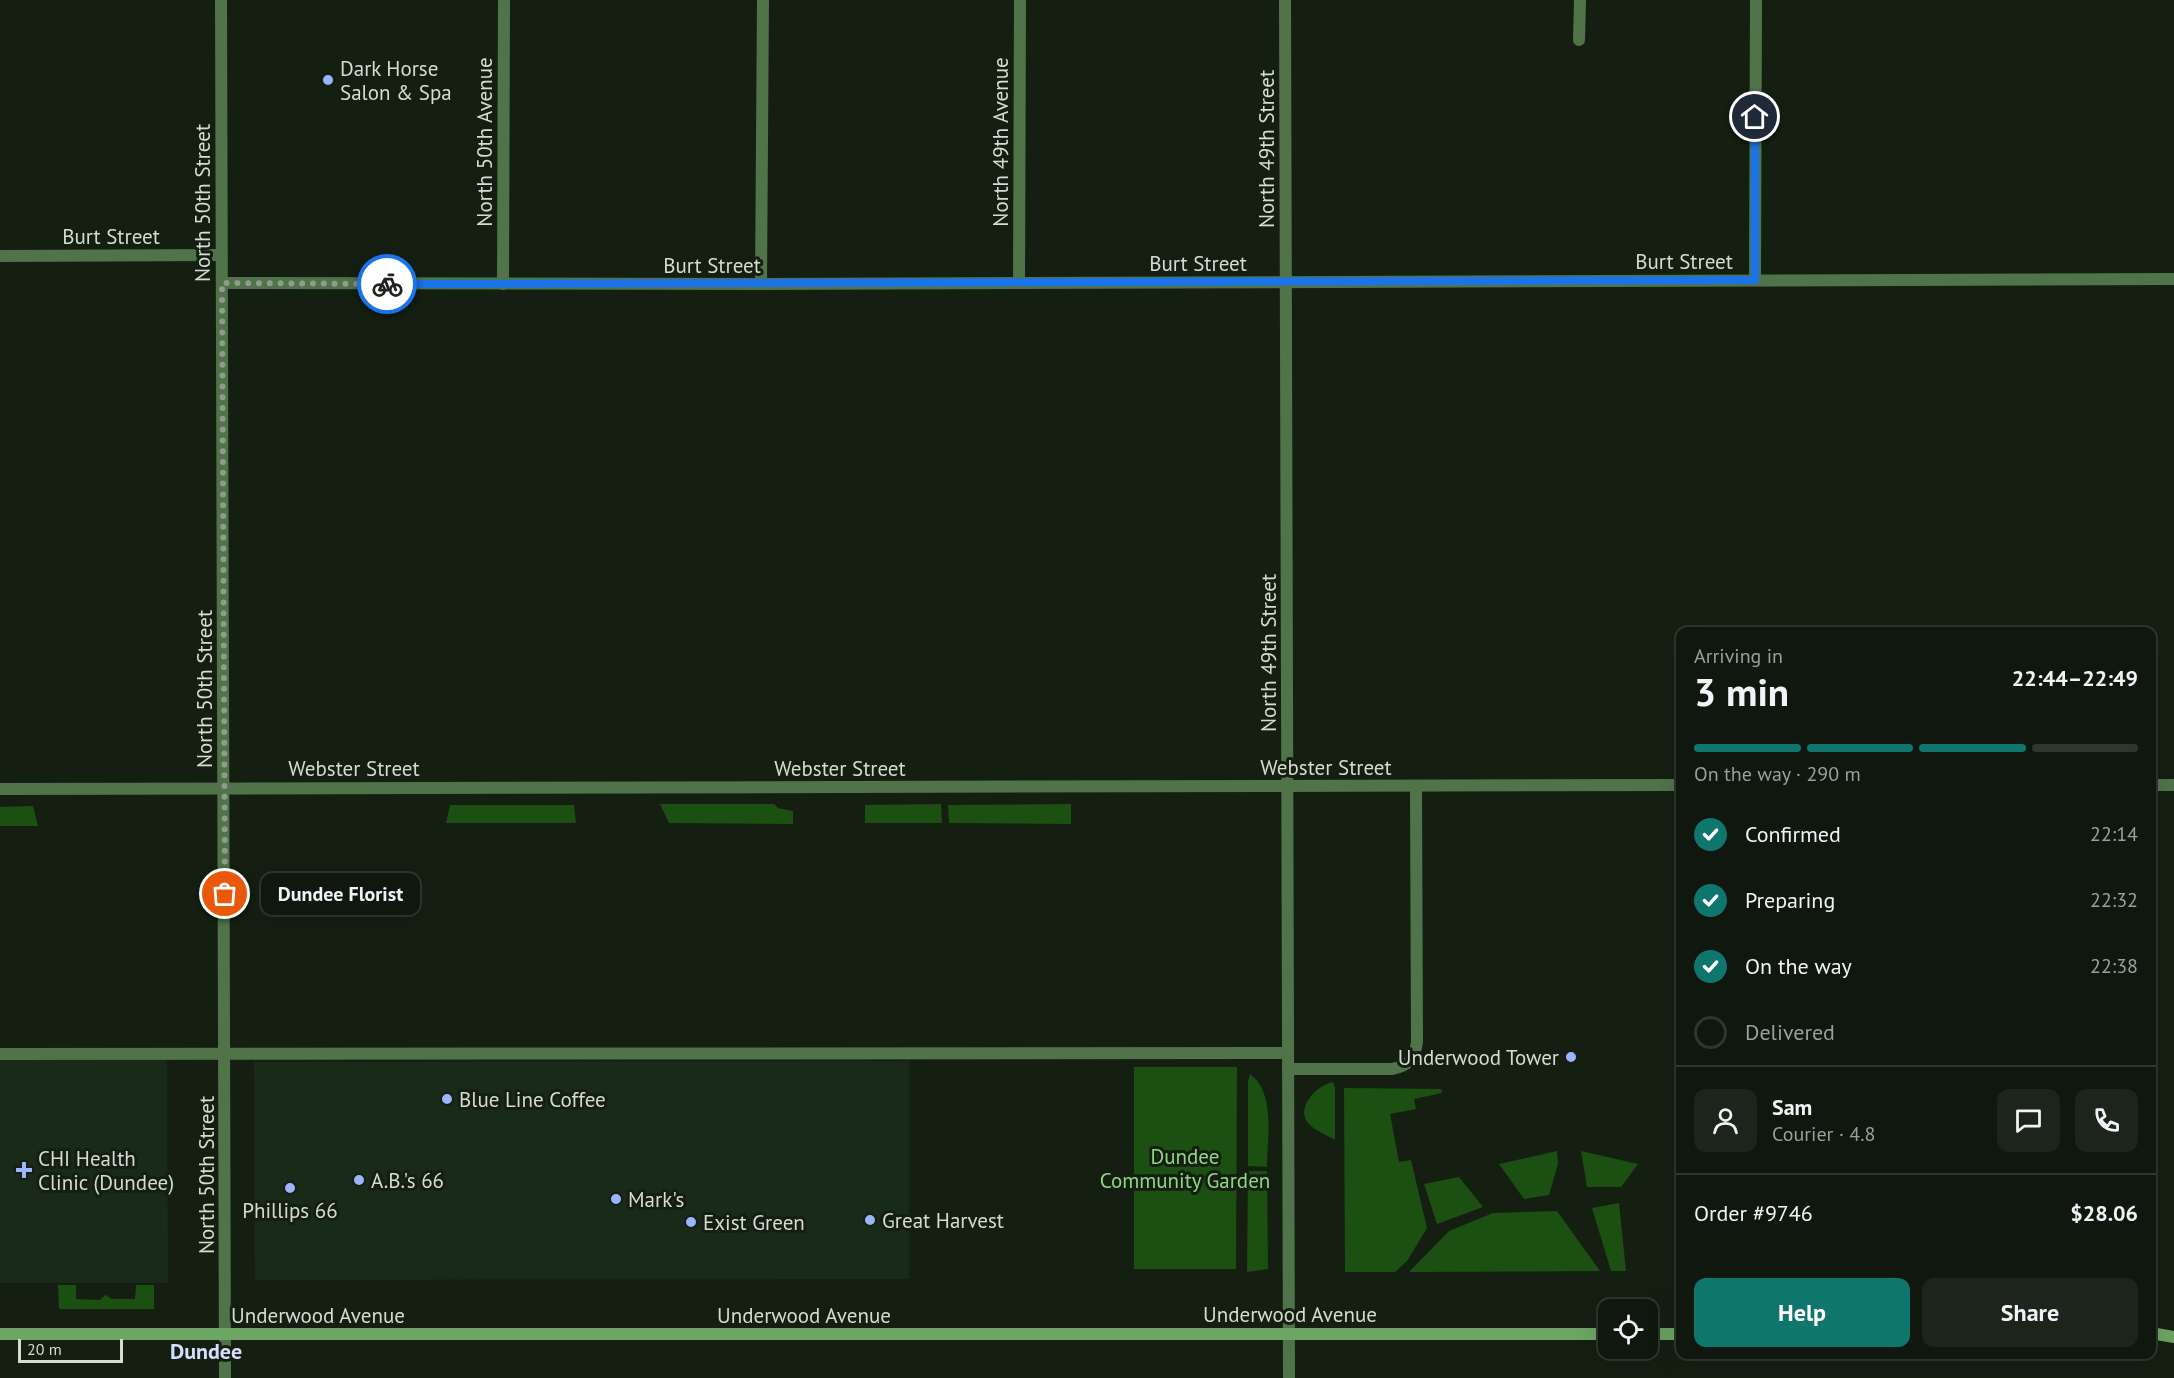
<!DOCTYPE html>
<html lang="en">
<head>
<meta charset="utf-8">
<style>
  :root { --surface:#0f170e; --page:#1d241c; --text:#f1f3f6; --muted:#9b9f9e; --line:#2f362e; --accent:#0f766e }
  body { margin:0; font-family:"PT Sans",sans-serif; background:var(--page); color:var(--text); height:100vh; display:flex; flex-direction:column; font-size:22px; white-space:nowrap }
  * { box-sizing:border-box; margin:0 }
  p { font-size:20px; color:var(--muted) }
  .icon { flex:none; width:33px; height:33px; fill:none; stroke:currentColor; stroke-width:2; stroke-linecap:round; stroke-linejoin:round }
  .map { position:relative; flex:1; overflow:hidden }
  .sheet { position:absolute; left:1676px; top:627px; width:480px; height:732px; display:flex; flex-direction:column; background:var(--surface); border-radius:12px; box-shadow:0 6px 24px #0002,0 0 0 2px var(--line) }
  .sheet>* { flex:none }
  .controls { position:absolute; left:1598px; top:1299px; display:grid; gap:12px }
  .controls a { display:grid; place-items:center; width:60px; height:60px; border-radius:12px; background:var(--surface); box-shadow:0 6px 24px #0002,0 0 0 2px var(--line); font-size:30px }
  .scale { position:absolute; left:18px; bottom:15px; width:105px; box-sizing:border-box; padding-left:6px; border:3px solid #d4dcd3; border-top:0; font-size:16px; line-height:21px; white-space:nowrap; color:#d4dcd3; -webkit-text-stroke:4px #141f12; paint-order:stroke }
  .pin { position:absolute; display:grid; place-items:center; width:51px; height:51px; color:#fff; margin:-26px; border:3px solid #fff; border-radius:50%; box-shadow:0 2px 6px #0007 }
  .courier { position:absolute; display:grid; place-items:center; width:60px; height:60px; margin:-30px; border:4px solid #1a73e8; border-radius:50%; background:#fff; color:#222; box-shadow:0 2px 8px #0007 }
  .bubble { position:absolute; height:42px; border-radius:12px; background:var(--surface); box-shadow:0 6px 24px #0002,0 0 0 2px var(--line); font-size:20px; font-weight:700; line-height:42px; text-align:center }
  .summary em { font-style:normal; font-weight:700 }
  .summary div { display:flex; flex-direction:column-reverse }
  .summary { display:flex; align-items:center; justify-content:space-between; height:102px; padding:0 18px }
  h1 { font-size:39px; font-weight:700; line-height:45px }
  .bar { display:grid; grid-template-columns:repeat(4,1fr); gap:9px 6px; align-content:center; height:72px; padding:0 18px }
  .bar i { height:8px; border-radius:4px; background:var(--line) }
  .bar .active { background:var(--accent) }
  .bar p { grid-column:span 4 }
  .line { display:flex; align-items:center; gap:15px; padding:0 18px; border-top:2px solid var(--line) }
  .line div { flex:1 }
  .round { display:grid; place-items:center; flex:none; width:63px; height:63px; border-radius:12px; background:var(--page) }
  ol { padding:0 18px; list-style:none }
  li { display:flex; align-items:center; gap:18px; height:66px }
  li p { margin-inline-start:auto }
  li .icon { padding:6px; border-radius:50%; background:var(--accent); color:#fff; stroke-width:4 }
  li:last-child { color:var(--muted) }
  li i { width:33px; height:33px; border:3px solid var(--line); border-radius:50% }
  .cta { display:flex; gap:12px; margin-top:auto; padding:12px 18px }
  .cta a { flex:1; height:69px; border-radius:12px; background:var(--accent); color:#fff; font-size:24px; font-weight:700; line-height:69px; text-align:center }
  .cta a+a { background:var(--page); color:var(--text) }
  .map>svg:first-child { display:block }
  .built { fill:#1a2a18 }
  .green { fill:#1c4f12 }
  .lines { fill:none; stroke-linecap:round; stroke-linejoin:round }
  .service { stroke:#50734a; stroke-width:12 }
  .minor { stroke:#50734a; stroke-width:12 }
  .tertiary { stroke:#50734a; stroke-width:12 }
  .secondary { stroke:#6da563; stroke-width:12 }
  .done { stroke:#919a8f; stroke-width:6; stroke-dasharray:0 10.8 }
  .route { stroke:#1a73e8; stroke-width:8 }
  .poi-dot { fill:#9bb5fd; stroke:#141f12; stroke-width:2 }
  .labels { text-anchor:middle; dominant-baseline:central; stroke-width:6; stroke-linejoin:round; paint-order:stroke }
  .poi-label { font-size:21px; fill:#d4dcd3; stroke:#141f12; text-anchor:start }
  .street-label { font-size:21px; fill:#d4dcd3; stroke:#141f12 }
  .park-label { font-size:21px; fill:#90d783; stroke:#141f12 }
  .neighbourhood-label { font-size:22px; font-weight:bold; fill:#d4dffb; stroke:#141f12 }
</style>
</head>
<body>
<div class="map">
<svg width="2174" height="1378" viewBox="0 0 2174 1378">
  <rect width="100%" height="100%" fill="#141f12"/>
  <g class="built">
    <polygon points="0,1060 167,1060 168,1283 0,1283"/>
    <polygon points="909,1061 909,1279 255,1280 254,1062"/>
  </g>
  <g class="green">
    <polygon points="660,804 774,804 778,808 793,811 793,824 669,823"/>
    <polygon points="941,804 942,823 865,823 865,805"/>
    <polygon points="1071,804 1071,824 949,823 948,805"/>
    <polygon points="450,805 574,805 576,823 446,823"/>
    <polygon points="33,806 38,826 0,826 0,807"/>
    <polygon points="1134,1067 1237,1067 1236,1269 1134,1269"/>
    <path d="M 1250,1074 C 1276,1093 1267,1139 1267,1167 L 1248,1166 L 1248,1082 Z"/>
    <path d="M 1333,1082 L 1335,1088 L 1335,1140 C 1327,1135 1316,1131 1310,1125 C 1293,1109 1317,1085 1333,1082 Z"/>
    <polygon points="1344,1088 1441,1089 1442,1093 1414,1099 1416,1109 1390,1114 1399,1162 1411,1160 1427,1228 1407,1261 1395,1272 1345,1272"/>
    <polygon points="1557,1151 1558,1164 1549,1195 1524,1199 1499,1164"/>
    <polygon points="1581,1151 1638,1164 1621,1187 1587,1187"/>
    <polygon points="1248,1171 1267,1171 1268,1269 1247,1272"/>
    <polygon points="1459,1177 1483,1207 1437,1224 1424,1184"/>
    <polygon points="1619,1203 1626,1271 1611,1271 1592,1208"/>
    <polygon points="1557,1211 1600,1271 1409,1272 1449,1231 1493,1213"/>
    <polygon points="58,1285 76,1285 76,1299 100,1300 105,1295 112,1299 135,1299 136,1285 154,1285 154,1309 59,1309"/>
  </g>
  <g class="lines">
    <g class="service">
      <polyline points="1579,40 1580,0"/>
      <polyline points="761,284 763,0"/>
      <polyline points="0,1054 1287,1053"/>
      <path d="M 1288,1069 L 1392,1069 C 1409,1066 1415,1058 1417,1042 L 1416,787"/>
    </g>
    <g class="minor">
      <polyline points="1285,0 1289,1378"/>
      <polyline points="0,256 221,255"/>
      <polyline points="1755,280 1756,0"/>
      <polyline points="222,283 761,284 2174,279"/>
      <polyline points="1019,283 1020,0"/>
      <polyline points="503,284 504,0"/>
      <polyline points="2151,785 2174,785"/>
      <polyline points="0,789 1680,785"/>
    </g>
    <polyline class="tertiary" points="221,0 225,1378"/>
    <g class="secondary">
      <polyline points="2151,1333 2174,1337"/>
      <polyline points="0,1334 1608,1334"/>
      <polyline points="1647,1334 1680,1334"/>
    </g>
  </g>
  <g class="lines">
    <polyline class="done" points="225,894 222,283 387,284"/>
    <polyline class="route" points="387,284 1755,280 1755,117"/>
  </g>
  <g class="poi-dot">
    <circle cx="328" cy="80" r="6"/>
    <circle cx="1571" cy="1057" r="6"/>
    <circle cx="447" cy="1099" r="6"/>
    <path d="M21 1161h6v6h6v6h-6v6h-6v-6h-6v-6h6z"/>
    <circle cx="359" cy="1180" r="6"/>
    <circle cx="290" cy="1188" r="6"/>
    <circle cx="616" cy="1199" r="6"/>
    <circle cx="870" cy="1220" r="6"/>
    <circle cx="691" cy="1222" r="6"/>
  </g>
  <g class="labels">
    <g class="poi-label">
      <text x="340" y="68">Dark Horse<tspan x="340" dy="24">Salon &amp; Spa</tspan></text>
      <text x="1559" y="1057" text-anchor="end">Underwood Tower</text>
      <text x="459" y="1099">Blue Line Coffee</text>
      <text x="38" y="1158">CHI Health<tspan x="38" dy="24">Clinic (Dundee)</tspan></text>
      <text x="371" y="1180">A.B.'s 66</text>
      <text x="628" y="1199">Mark's</text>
      <text x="290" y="1210" text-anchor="middle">Phillips 66</text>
      <text x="882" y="1220">Great Harvest</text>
      <text x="703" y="1222">Exist Green</text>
    </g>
    <g class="street-label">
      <text transform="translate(484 142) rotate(-90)">North 50th Avenue</text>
      <text transform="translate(1000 142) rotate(-90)">North 49th Avenue</text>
      <text transform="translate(1266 149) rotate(-90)">North 49th Street</text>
      <text transform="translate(202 203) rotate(-90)">North 50th Street</text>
      <text x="111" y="236">Burt Street</text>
      <text x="1684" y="261">Burt Street</text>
      <text x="1198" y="263">Burt Street</text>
      <text x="712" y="265">Burt Street</text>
      <text transform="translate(1268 653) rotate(-90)">North 49th Street</text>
      <text transform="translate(204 689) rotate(-90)">North 50th Street</text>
      <text x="1326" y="767">Webster Street</text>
      <text x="354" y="768">Webster Street</text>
      <text x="840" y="768">Webster Street</text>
      <text transform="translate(206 1175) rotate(-90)">North 50th Street</text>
      <text x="1290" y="1314">Underwood Avenue</text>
      <text x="318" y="1315">Underwood Avenue</text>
      <text x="804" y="1315">Underwood Avenue</text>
    </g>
    <g class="park-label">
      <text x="1185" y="1156">Dundee<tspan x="1185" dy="24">Community Garden</tspan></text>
    </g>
    <g class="neighbourhood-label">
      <text x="206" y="1351">Dundee</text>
    </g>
  </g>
</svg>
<div class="controls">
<a><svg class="icon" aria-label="locate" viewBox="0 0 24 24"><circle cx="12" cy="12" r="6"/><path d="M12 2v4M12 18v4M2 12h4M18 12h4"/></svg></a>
</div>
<div class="scale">20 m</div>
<div class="pin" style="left:225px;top:894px;background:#ea580c"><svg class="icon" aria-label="bag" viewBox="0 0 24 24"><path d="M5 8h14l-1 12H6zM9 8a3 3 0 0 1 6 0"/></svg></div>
<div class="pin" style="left:1755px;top:117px;background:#1f2937"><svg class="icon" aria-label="home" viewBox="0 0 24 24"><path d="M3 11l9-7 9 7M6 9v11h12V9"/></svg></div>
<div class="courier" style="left:387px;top:284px"><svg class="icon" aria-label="bike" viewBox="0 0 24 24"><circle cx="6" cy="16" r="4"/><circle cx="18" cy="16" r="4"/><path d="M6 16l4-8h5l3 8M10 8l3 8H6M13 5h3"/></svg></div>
<div class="bubble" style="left:261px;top:873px;width:159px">Dundee Florist</div>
<section class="sheet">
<div class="summary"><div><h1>3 min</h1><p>Arriving in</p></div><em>22:44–22:49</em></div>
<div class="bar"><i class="active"></i><i class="active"></i><i class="active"></i><i></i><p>On the way · 290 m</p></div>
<ol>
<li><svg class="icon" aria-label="check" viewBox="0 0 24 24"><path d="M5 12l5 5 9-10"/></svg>Confirmed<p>22:14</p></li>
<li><svg class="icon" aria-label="check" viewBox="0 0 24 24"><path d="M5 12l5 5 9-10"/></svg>Preparing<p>22:32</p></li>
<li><svg class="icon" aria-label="check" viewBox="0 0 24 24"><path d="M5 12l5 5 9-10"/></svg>On the way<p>22:38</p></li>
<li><i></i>Delivered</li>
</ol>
<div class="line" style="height:108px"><a class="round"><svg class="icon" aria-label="person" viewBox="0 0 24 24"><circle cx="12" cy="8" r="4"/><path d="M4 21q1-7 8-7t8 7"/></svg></a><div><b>Sam</b><p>Courier · 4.8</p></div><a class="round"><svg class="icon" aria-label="chat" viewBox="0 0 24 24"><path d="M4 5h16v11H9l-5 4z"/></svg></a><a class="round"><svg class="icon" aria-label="phone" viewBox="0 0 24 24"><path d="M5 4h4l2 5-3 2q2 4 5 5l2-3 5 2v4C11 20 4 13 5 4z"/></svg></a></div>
<div class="line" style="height:78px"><div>Order #9746</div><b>$28.06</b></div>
<div class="cta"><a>Help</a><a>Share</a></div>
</section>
</div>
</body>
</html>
